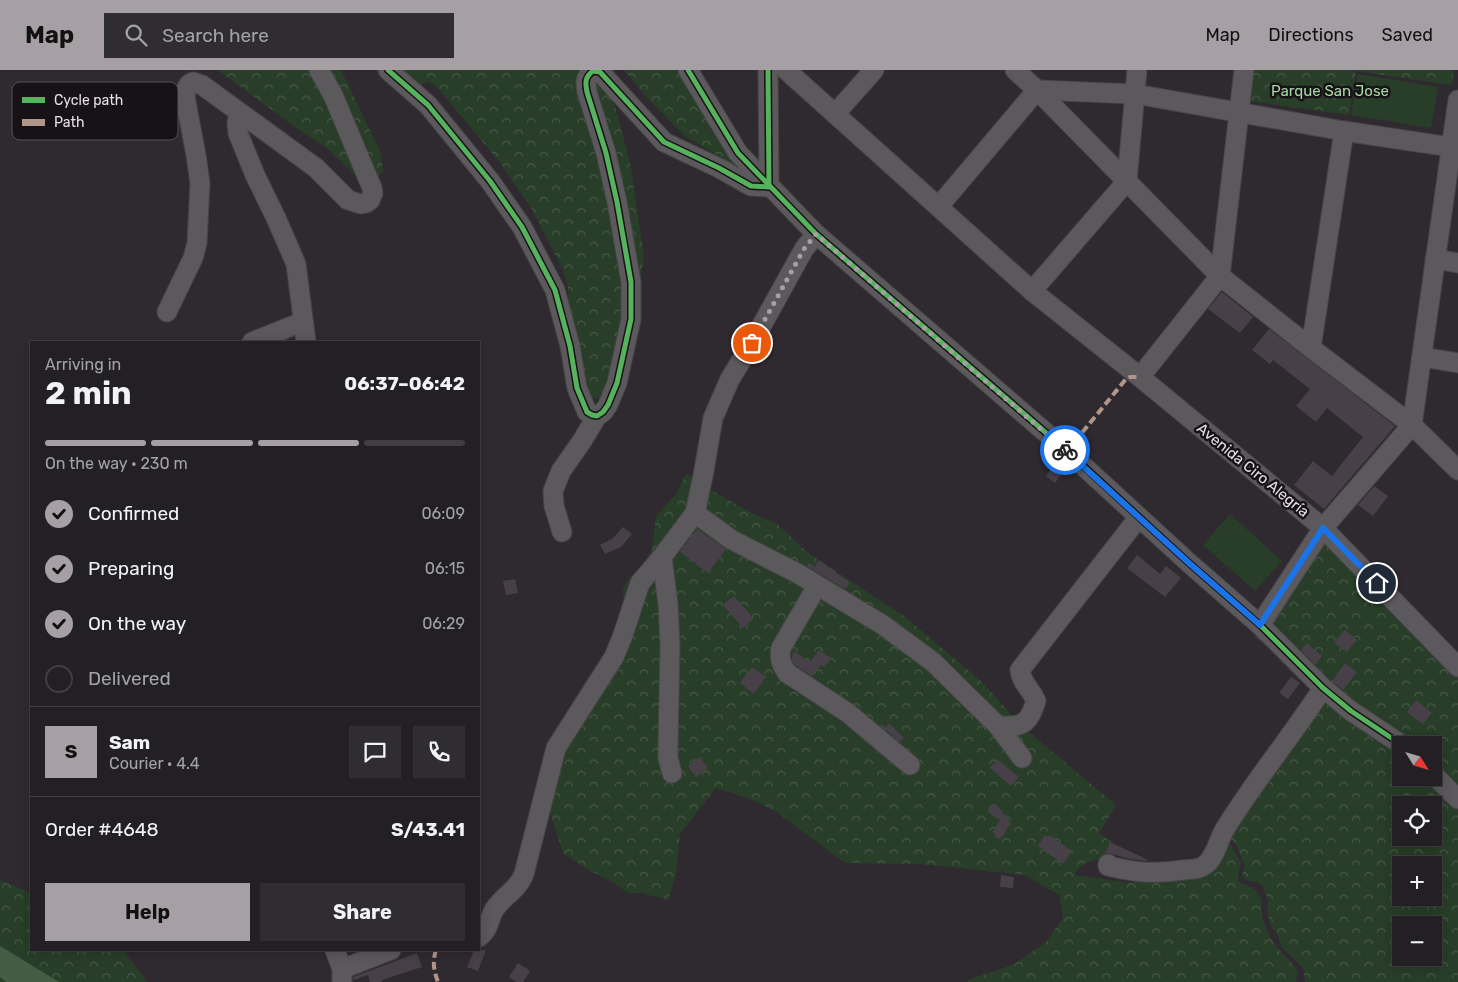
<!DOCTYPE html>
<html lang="en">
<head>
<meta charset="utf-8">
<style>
  :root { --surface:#232023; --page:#2f2d30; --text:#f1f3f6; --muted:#a3a3a6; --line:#403e41; --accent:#a6a0a5 }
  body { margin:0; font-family:Rubik,sans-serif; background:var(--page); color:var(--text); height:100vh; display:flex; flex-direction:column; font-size:19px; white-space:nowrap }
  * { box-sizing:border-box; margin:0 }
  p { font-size:16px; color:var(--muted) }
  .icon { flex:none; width:28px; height:28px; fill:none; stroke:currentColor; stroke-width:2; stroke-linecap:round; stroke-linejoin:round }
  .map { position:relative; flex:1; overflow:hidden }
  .details { position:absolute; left:30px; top:271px; width:450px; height:610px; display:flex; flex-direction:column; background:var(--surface); border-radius:0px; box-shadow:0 2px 12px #0003,0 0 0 1px var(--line) }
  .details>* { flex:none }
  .needle { width:32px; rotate:127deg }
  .controls { position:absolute; left:1392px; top:666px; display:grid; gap:10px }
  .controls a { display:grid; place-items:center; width:50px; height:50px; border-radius:0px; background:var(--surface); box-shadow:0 2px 12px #0003,0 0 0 1px var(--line); font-size:25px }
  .pin { position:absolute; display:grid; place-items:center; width:42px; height:42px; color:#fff; margin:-21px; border:2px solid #fff; border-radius:50%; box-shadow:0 1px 5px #0007 }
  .courier { position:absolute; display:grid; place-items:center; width:50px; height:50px; margin:-25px; border:4px solid #1a73e8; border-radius:50%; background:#fff; color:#222; box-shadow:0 1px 6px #0007 }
  .summary em { font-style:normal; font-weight:700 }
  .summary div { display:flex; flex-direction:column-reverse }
  .summary { display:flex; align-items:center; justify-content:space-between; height:85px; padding:0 15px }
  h1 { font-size:32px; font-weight:700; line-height:38px }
  .bar { display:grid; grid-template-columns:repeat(4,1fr); gap:8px 5px; align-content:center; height:60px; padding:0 15px }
  .bar i { height:6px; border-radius:4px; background:var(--line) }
  .bar .on { background:var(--accent) }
  .bar p { grid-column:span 4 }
  .line { display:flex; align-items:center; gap:12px; padding:0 15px; border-top:1px solid var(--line) }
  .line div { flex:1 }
  .round { display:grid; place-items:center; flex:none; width:52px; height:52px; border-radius:0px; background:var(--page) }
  ol { padding:0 15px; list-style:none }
  li { display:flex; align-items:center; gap:15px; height:55px }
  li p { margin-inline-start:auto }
  li .icon { padding:5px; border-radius:50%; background:var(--accent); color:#111; stroke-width:4 }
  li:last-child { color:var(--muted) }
  li i { width:28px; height:28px; border:2px solid var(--line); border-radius:50% }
  .action { display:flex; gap:10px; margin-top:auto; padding:10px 15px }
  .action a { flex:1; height:58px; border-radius:0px; background:var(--accent); color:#111; font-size:20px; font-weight:700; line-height:58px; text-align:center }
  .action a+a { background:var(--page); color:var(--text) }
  header { display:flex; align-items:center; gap:30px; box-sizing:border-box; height:70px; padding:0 25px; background:var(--accent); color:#111 }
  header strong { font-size:24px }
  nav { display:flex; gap:28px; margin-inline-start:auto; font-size:18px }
  .search { width:350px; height:45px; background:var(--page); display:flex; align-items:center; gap:12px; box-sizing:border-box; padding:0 18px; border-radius:0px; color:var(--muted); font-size:19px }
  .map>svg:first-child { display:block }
  .forest { fill:url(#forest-crowns); fill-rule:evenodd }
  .pitch { fill:#283e28 }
  .water { fill:#435c43 }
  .building { fill:#484048 }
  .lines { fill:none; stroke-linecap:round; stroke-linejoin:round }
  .minor-casing { stroke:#484548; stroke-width:21 }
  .minor { stroke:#5c595c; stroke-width:19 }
  .quiet { stroke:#b2968c; stroke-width:4; stroke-dasharray:8 4; stroke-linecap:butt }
  .cycleway-casing { stroke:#171216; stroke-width:8 }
  .cycleway { stroke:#56b35d; stroke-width:5 }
  .done { stroke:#a6a0a5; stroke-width:5; stroke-dasharray:0 9 }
  .route { stroke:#1a73e8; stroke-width:6 }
  .labels { text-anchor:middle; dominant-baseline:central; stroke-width:5; stroke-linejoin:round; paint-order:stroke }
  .park-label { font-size:15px; fill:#a6d8a6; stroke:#171216 }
  .street-label { font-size:15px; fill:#e6dfe5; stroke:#171216 }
  .key { fill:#171216; stroke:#555054; stroke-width:1 }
  .key-label { font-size:14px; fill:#e6dfe5 }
</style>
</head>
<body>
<header>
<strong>Map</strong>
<div class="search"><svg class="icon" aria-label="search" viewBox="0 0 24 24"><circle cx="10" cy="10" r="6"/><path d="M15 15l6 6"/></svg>Search here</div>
<nav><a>Map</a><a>Directions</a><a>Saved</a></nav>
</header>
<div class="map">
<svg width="1458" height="912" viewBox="0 0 1458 912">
  <defs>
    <pattern id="forest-crowns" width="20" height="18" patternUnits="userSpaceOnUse" patternTransform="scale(1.25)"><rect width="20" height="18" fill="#283e28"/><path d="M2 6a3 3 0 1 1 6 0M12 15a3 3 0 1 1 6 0" fill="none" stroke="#475947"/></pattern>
  </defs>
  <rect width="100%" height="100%" fill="#2f2a2f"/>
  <g class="forest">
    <polygon points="218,0 341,0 380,81 383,100 374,112 364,114 328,79 295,57"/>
    <polygon points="391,0 605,0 630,92 644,186 633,257 605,323 598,329 584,324 569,249 568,217 563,200 533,141 501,94 436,16 427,11 420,17"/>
    <polygon points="624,0 679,0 731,81 737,109 720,87 685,66 648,29"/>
    <polygon points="1253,0 1454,0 1452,15 1356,1 1349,45 1248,31"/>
    <path d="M 686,404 L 700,414 L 750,442 L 777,454 L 808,483 L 904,546 L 982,612 L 1024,658 L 1116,735 L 1099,763 L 1113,773 L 1111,787 C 1098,790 1080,790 1075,805 L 1129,813 L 1178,809 L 1225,774 L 1231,775 L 1241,792 L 1238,811 C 1243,815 1251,816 1255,820 C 1266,832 1260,833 1262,846 C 1263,852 1268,862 1271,868 C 1278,881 1290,889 1298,901 L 1296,912 L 968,912 L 968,910 L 1015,894 L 1046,872 L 1063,848 L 1059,825 L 1025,805 L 921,794 L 845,793 L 777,742 L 748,728 L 716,718 L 680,764 L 676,805 L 668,830 L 642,823 L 628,823 L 614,813 L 587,799 L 563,783 L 546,729 L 550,696 L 589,623 L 624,546 L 623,518 L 631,506 L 642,499 L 652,478 L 656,446 L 676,424 Z"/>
    <path d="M 1326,470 L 1458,600 L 1458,912 L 1305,912 L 1303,899 L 1299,894 L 1281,877 L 1278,865 L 1270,855 L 1267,838 L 1268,830 L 1263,816 L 1257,812 L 1247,811 L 1242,805 L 1245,797 L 1236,774 L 1229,768 L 1238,749 L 1331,624 L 1255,567 ZM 1401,675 L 1434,675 L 1434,708 L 1401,708 ZM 1401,735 L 1434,735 L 1434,768 L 1401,768 ZM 1401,795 L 1434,795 L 1434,828 L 1401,828 ZM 1401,855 L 1434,855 L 1434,888 L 1401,888 Z"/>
    <polygon points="0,810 31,823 31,880 123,880 147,912 0,912"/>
  </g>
  <g class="pitch">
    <polygon points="1358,4 1438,17 1431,58 1351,45"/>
    <polygon points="1230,444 1282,491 1255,521 1203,475"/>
  </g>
  <polygon class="water" points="0,876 59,912 6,912 0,907"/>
  <g class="building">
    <polygon points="1222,222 1253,247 1240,263 1208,239"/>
    <polygon points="1269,259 1395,356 1324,439 1294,415 1313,391 1332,406 1363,367 1327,338 1316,352 1296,336 1310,319 1273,290 1270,294 1252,280"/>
    <polygon points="1057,391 1066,398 1055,413 1046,406"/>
    <polygon points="1374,416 1388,426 1373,446 1358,435"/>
    <polygon points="623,457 632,464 621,477 605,484 600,475 612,469"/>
    <polygon points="697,459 726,479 708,503 680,482"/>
    <polygon points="1137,485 1160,504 1166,496 1181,508 1165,527 1127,498"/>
    <polygon points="819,490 850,513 845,519 807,496 808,493 815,497"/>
    <polygon points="515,509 518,523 506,525 503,511"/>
    <polygon points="734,526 754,549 743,558 723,535"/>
    <polygon points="1345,560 1357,570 1346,582 1334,572"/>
    <polygon points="1307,573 1322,586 1315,595 1301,580"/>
    <polygon points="819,580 831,588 824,597 821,595 812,606 795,595 792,590 792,585 794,581 810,592"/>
    <polygon points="1345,593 1357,602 1343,620 1332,611"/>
    <polygon points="752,597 766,607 754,624 740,613"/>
    <polygon points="1291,607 1300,613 1288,629 1279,623"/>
    <polygon points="1416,630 1432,643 1423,654 1407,642"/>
    <polygon points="889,653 904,668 900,672 885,659"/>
    <polygon points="700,687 708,698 696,707 688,696"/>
    <polygon points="997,689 1019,707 1011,716 990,698"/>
    <polygon points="992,735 998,736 1012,755 1010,754 1003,766 999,769 995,767 993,761 1000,750 989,743 988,738"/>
    <polygon points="1045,765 1048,767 1049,765 1072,781 1063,794 1038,776"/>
    <polygon points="1110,772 1148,790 1147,791 1130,789 1108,783 1105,783"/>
    <polygon points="1001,805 1014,807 1013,818 1000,817"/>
    <polygon points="474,880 486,880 478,901 467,897"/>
    <polygon points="417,883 422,897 382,910 382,912 370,912 368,905 354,910 353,907"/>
    <polygon points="518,893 530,901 523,912 516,912 509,907"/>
  </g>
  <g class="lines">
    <g class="minor-casing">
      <g id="minor">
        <path d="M 388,0 L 428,35 L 490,111 L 522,157 L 555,220 L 570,276 L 577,318 L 587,342 L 592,345 L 597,346 L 603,342 L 608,335 L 617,313 L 631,249 L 631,212 L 617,132 L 606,83 L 587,22 C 585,12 585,7 593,1 L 600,2 L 664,72 L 719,98 L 751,116 L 769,117 L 768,0"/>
        <polyline points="688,0 738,83 816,164 1067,381 1189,493 1260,555 1323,618 1351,641 1402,675"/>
        <polyline points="786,0 1032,221 1140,307 1323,458 1458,597"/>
        <polyline points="1015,0 1037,20 1220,206 1311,278 1412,355 1458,400"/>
        <polyline points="1037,20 1135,24 1344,61 1458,78"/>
        <polyline points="239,43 237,53 238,63 255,105 276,148 296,194 306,272"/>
        <polyline points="835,44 874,0"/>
        <polyline points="939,136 1037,20"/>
        <polyline points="1435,189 1458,193"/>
        <polyline points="1032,221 1127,111 1137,0"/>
        <path d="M 167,242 L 193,188 L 197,173 L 200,113 L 196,85 L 185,27 C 186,20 186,15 193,12 L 202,15 L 316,98 L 348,130 L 361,134 L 366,133 L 370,130 L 373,123 L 372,118 L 333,25 L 319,0"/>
        <polyline points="252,272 302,252"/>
        <polyline points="1311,278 1344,61"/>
        <polyline points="1422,287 1458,293"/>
        <polyline points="1140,307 1220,206 1244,0"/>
        <polyline points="695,443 732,470 797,503 883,555 933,592 998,656 1022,688"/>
        <polyline points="562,462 554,436 553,421 561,401 582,371 597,346"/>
        <polyline points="662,487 668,534 670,575 668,676 668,688 672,703"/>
        <path d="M 817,516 L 781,578 C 779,588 781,594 787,603 L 848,643 L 910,695"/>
        <polyline points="1260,555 1323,458 1412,355 1458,30"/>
        <path d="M 998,656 C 1023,657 1028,655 1036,631 C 1031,619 1021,612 1020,600 L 1139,447"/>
        <polyline points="1434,705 1458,729"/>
        <path d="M 1108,794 L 1108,796 C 1137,803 1153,804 1183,800 C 1190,799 1199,800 1205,795 C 1216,787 1218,770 1225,759 C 1255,710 1292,666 1323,618"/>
        <path d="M 479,867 C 490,858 488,851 494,840 C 503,826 518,820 524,804 L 556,678 L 614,587 L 623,565 L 640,513 L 662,487 L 695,443 L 703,406 L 713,348 L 730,309 L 752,273 L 804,179 L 816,164"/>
        <polyline points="335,880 342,899 342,912"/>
        <polyline points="342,899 391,880"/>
      </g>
    </g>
    <use href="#minor" class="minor"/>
    <g class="quiet">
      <polyline points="1067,381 1126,309 1130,307 1140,307"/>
      <path d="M 436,880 C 432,892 434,901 438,912"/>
    </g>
    <g class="cycleway-casing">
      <g id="cycleway">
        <path d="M 388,0 L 428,35 L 490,111 L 522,157 L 555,220 L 570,276 L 577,318 L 587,342 L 592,345 L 597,346 L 603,342 L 608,335 L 617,313 L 631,249 L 631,212 L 617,132 L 606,83 L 587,22 C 585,12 585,7 593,1 L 600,2 L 664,72 L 719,98 L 751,116 L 769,117 L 768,0"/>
        <polyline points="688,0 738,83 816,164 1067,381 1189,493 1260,555 1323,618 1351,641 1402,675"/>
      </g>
    </g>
    <use href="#cycleway" class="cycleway"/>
  </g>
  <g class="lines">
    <polyline class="done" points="752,273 804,179 816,164 1065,380"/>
    <polyline class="route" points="1065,380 1189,493 1260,555 1323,458 1377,513"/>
  </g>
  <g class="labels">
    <g class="park-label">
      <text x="1330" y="21">Parque San Jose</text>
    </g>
    <g class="street-label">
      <text transform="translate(1253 400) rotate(39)">Avenida Ciro Alegría</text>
    </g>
  </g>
  <rect x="12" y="12" width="166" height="58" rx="8" class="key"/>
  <rect x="22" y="27" width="23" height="6" fill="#56b35d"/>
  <rect x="22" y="49" width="23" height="7" fill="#b2968c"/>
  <g class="key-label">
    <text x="54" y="35">Cycle path</text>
    <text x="54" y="57">Path</text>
  </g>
</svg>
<div class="controls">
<a><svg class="needle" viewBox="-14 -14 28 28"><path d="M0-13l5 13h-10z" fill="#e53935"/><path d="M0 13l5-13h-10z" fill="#a3a3a6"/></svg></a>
<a><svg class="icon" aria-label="locate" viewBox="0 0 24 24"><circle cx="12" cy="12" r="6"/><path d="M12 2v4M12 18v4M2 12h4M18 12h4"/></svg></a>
<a>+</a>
<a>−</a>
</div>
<div class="pin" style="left:752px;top:273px;background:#ea580c"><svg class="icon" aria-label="bag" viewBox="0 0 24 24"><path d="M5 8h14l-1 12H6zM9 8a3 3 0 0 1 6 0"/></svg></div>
<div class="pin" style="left:1377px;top:513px;background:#1f2937"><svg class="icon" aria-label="home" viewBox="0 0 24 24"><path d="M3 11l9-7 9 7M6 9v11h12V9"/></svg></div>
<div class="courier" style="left:1065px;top:380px"><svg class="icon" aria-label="bike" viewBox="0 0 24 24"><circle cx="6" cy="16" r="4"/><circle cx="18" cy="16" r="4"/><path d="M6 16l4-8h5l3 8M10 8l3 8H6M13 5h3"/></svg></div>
<section class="details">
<div class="summary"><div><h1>2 min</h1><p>Arriving in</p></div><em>06:37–06:42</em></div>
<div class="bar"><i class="on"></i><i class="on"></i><i class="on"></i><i></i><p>On the way · 230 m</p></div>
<ol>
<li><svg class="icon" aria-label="check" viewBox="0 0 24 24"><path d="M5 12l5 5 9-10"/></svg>Confirmed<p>06:09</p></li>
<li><svg class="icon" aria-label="check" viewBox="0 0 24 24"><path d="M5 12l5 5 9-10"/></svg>Preparing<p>06:15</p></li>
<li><svg class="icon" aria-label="check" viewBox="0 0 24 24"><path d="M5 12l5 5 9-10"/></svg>On the way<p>06:29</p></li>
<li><i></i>Delivered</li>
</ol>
<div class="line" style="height:90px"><b class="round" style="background:var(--accent);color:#111">S</b><div><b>Sam</b><p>Courier · 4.4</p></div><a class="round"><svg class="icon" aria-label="chat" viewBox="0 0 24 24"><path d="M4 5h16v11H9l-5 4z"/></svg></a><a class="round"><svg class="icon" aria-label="phone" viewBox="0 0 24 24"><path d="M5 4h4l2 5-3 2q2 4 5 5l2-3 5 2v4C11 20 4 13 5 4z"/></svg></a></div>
<div class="line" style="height:65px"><div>Order #4648</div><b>S/43.41</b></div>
<div class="action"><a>Help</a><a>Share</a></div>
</section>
</div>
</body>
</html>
